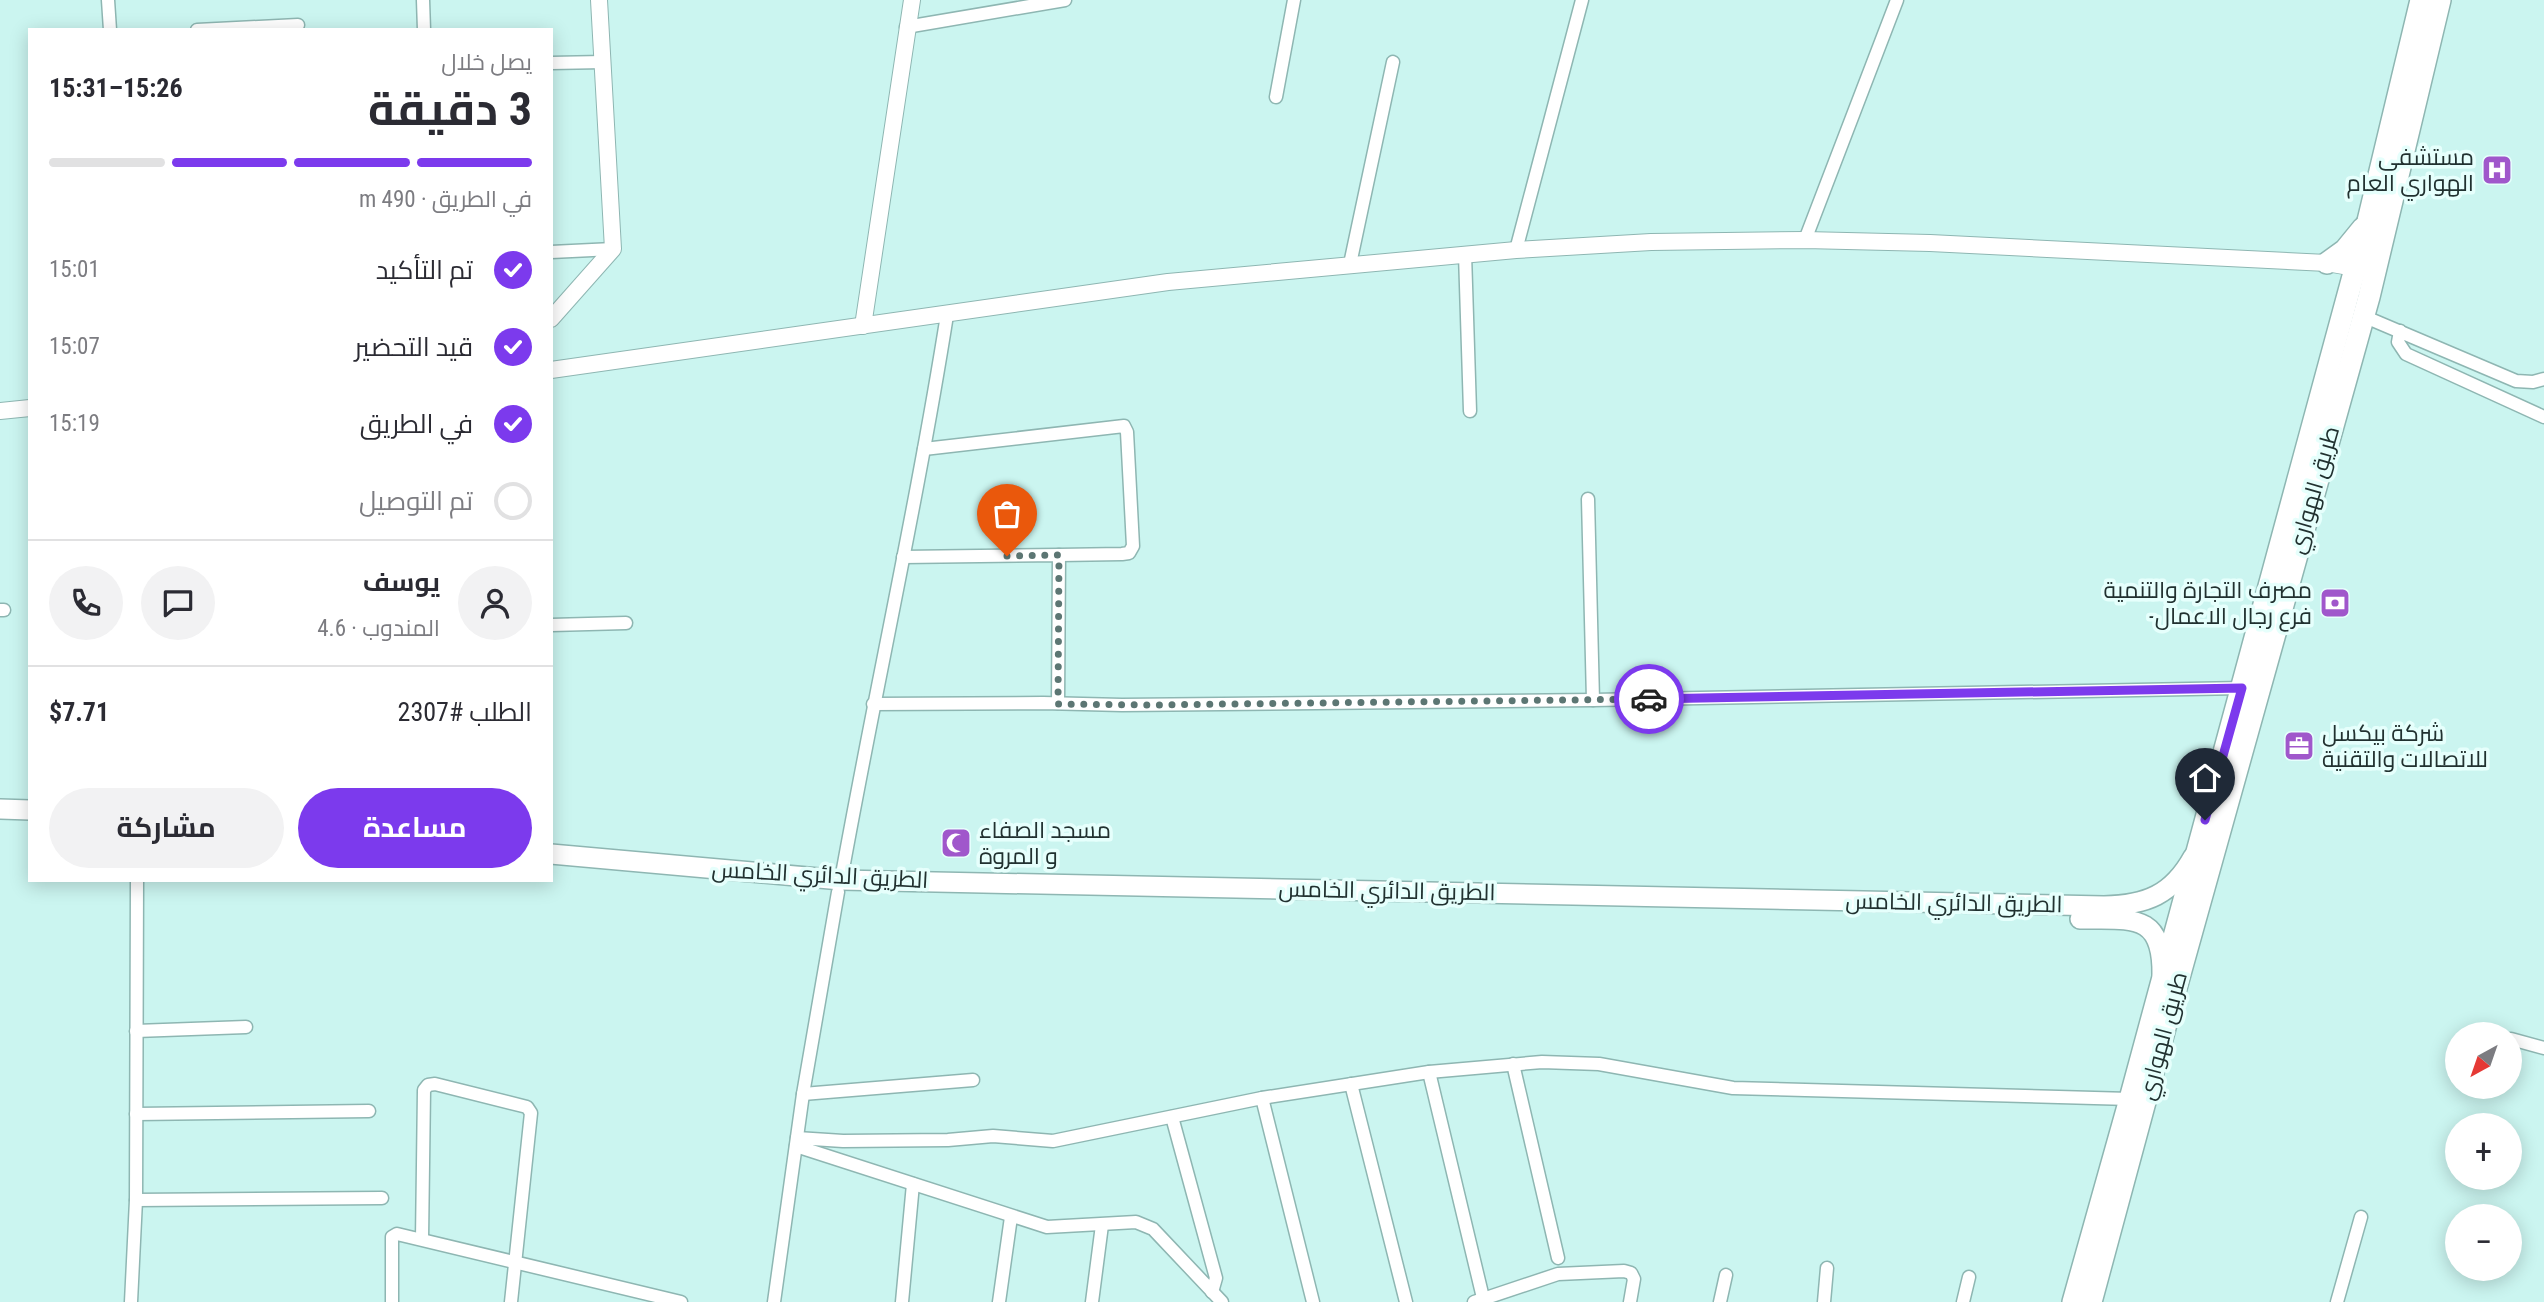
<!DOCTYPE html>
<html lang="ar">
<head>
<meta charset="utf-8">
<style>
  :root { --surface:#fff; --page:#f2f2f3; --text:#2b2b33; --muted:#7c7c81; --line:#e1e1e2; --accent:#7c3aed }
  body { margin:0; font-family:"Roboto Condensed",Cairo,sans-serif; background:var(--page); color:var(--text); direction:rtl; height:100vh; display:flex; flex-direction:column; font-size:26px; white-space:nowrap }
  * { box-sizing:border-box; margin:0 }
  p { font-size:23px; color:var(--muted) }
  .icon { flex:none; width:38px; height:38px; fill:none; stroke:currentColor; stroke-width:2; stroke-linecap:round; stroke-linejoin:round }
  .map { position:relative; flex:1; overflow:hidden; direction:ltr }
  .details { position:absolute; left:28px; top:28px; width:525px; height:854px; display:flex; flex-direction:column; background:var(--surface); border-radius:0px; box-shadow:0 4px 18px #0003; direction:rtl }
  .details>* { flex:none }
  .needle { width:46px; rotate:220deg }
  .buttons { position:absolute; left:2445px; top:1022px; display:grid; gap:14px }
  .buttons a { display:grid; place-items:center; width:77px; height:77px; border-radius:50%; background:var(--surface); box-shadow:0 4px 18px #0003; font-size:35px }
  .pin { position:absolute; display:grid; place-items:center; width:60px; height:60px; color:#fff; margin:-72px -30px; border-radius:50% 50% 50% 0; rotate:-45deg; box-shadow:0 0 7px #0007 }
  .pin .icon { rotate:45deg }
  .courier { position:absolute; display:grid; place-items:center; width:70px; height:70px; margin:-35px; border:5px solid #7c3aed; border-radius:50%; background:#fff; color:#222; box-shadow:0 2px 9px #0007 }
  .overview em { font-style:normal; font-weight:700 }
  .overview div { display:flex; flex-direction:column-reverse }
  .overview { display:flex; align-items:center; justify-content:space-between; height:119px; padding:0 21px }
  h1 { font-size:46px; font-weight:700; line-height:52px }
  .bar { display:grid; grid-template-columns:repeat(4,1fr); gap:10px 7px; align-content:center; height:84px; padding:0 21px }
  .bar i { height:9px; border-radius:5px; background:var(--line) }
  .bar .selected { background:var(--accent) }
  .bar p { grid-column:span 4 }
  .line { display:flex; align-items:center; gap:18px; padding:0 21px; border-top:2px solid var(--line) }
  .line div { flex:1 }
  .round { display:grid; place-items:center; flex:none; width:74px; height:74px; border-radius:37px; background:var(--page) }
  ol { padding:0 21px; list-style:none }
  li { display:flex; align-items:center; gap:21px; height:77px }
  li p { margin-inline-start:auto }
  li .icon { padding:7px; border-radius:50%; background:var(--accent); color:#fff; stroke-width:4 }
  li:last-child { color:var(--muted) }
  li i { width:38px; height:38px; border:4px solid var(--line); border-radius:50% }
  .primary-button { display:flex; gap:14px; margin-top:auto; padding:14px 21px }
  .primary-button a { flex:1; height:80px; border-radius:42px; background:var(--accent); color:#fff; font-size:28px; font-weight:700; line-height:80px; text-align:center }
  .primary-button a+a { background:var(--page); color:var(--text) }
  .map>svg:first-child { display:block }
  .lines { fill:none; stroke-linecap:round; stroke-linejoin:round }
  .street-casing { stroke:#8eb6b2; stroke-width:15 }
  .secondary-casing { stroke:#8eb6b2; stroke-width:18 }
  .primary-casing { stroke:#8eb6b2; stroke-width:22 }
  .highway-casing { stroke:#8eb6b2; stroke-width:24 }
  .street { stroke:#fff; stroke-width:12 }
  .secondary { stroke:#fff; stroke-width:16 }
  .primary { stroke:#fff; stroke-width:19 }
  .highway { stroke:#fff; stroke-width:21 }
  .done { stroke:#5c7673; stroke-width:7; stroke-dasharray:0 12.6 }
  .route { stroke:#7c3aed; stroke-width:9 }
  .labels { text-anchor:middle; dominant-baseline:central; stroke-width:7; stroke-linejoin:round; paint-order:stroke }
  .poi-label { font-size:23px; fill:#213130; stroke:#e6fffc; text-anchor:end }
  .street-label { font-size:23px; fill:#213130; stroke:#e6fffc }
</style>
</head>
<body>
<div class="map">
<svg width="2544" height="1302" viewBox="0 0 2544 1302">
  <rect width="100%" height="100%" fill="#cbf5f0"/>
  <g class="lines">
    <g class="street-casing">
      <g id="street">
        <polyline points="108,0 110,30"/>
        <polyline points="423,0 424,30"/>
        <polyline points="906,27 1065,0"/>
        <polyline points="197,30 298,25"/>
        <polyline points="551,63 603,62"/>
        <polyline points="1276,97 1294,0"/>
        <polyline points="1805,240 1897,0"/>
        <polyline points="1516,250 1582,0"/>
        <polyline points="551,252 613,249"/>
        <polyline points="1465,254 1470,411"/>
        <polyline points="1350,264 1393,62"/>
        <polyline points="2363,316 2516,381 2533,382 2544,379"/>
        <polyline points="2400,331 2398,342 2406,354 2544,417"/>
        <polyline points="924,449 1124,426 1127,432 1133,546 1129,553 1122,554 1059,555"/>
        <polyline points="1588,499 1593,700"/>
        <polyline points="903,557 1059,555 1058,703"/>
        <polyline points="0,610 4,610"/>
        <polyline points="551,625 626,623"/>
        <polyline points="873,704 1043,703 1122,705 1593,700 2242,688"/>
        <path d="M 841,880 C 875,691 917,504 947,315"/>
        <polyline points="136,1031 246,1027"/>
        <polyline points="2511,1039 2544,1048"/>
        <polyline points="1513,1064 1558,1258"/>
        <polyline points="1429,1072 1484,1302"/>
        <polyline points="1351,1084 1406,1302"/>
        <polyline points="803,1094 973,1080"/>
        <polyline points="1262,1098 1313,1302"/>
        <polyline points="136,1114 369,1111"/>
        <polyline points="1172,1117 1216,1278 1212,1292"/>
        <polyline points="797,1138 843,1141 948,1140 993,1136 1053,1141 1262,1098 1429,1072 1542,1062 1599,1064 1733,1088 2130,1099"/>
        <polyline points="796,1146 1047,1227 1136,1222 1153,1229 1222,1302"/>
        <polyline points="136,1200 382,1198"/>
        <polyline points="422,1239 424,1090 428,1085 435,1084 527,1107 531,1113 511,1302"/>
        <polyline points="131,1302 136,1200 137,880"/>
        <polyline points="392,1302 392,1237 397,1234 681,1302"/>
        <polyline points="774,1302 803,1094 838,892"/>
        <polyline points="902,1302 913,1184"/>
        <polyline points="999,1302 1011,1217"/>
        <polyline points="1092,1302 1102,1225"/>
        <polyline points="1474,1302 1558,1274 1624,1271 1631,1273 1634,1279 1630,1302"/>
        <polyline points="1720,1302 1726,1275"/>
        <polyline points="1824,1302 1827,1268"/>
        <polyline points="1963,1302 1969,1277"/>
        <polyline points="2337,1302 2361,1217"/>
      </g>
    </g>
    <g class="secondary-casing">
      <g id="secondary">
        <polyline points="551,319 613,249 599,0"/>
        <polyline points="863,326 912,0"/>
        <polyline points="551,370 1168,282 1516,250 1651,242 1805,240 1930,243 2327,263 2355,268"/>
        <polyline points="0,411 30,408"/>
      </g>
    </g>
    <g class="primary-casing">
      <g id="primary">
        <polyline points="0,809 30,810"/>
        <path d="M 551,854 L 841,880 L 2104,906 C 2146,905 2172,895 2193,857"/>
        <path d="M 2080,919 C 2130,920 2163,911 2162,975"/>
      </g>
    </g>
    <g class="highway-casing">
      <g id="highway">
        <polyline points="2327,263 2345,250 2363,228"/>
        <polyline points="2073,1302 2130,1099 2368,221 2421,0"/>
        <polyline points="2091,1302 2166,1024 2369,297 2440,0"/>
      </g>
    </g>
    <use href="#street" class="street"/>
    <use href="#secondary" class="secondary"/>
    <use href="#primary" class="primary"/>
    <use href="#highway" class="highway"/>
  </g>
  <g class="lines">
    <polyline class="done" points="1007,556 1059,555 1058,704 1149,705 1649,699"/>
    <polyline class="route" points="1649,699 2242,688 2205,820"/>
  </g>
  <defs>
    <g id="hospital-square" transform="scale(1.575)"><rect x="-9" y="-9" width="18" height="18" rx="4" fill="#a057cb" stroke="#e6fffc"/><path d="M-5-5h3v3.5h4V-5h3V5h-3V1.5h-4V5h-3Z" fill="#fff"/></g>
    <g id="bank-square" transform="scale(1.575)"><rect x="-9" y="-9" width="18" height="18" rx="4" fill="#a057cb" stroke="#e6fffc"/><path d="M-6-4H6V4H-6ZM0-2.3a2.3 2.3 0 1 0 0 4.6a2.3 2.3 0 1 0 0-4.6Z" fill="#fff"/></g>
    <g id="office-square" transform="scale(1.575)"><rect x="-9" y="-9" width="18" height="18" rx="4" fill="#a057cb" stroke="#e6fffc"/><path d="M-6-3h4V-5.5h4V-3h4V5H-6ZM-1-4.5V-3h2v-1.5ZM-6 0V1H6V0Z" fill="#fff"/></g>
    <g id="mosque-square" transform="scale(1.575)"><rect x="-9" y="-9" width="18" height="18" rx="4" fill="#a057cb" stroke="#e6fffc"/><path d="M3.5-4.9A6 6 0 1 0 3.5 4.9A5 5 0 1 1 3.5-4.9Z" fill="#fff"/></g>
  </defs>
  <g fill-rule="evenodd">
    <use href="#hospital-square" x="2497" y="170"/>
    <use href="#bank-square" x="2335" y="603"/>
    <use href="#office-square" x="2299" y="746"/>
    <use href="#mosque-square" x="956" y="843"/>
  </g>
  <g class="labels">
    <g class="poi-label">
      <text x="2474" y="157">مستشفي<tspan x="2474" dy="26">الهواري العام</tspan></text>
      <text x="2312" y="590">مصرف التجارة والتنمية<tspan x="2312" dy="26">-فرع رجال الاعمال</tspan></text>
      <text x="2322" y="733" text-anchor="start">شركة بيكسل<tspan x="2322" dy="26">للاتصالات والتقنية</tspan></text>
      <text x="979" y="830" text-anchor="start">مسجد الصفاء<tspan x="979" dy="26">و المروة</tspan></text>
    </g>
    <g class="street-label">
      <text transform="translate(2314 490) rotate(-74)">طريق الهواري</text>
      <text transform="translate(820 875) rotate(3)">الطريق الدائري الخامس</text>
      <text transform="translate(1387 891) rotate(1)">الطريق الدائري الخامس</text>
      <text transform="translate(1954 903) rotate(1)">الطريق الدائري الخامس</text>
      <text transform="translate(2163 1036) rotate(-75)">طريق الهواري</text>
    </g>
  </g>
</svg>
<div class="buttons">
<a><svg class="needle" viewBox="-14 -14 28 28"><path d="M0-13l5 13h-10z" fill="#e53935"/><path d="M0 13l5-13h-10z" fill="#7c7c81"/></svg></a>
<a>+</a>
<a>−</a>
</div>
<div class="pin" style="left:1007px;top:556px;background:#ea580c"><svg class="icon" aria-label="bag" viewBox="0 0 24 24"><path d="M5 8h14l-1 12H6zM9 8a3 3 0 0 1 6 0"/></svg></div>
<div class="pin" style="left:2205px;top:820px;background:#1f2937"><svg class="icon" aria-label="home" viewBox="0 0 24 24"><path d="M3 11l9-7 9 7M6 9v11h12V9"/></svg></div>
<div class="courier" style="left:1649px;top:699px"><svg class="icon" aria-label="car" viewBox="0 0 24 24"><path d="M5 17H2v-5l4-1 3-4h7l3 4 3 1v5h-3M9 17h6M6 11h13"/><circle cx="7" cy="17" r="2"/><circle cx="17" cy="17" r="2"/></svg></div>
<section class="details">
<div class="overview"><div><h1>3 دقيقة</h1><p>يصل خلال</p></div><em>15:26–15:31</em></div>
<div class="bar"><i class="selected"></i><i class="selected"></i><i class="selected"></i><i></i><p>في الطريق · 490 m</p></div>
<ol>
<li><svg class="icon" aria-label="check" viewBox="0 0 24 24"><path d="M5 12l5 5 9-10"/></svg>تم التأكيد<p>15:01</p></li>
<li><svg class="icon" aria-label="check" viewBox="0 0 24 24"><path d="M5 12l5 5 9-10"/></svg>قيد التحضير<p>15:07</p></li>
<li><svg class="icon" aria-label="check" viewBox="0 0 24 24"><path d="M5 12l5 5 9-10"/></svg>في الطريق<p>15:19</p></li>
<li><i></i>تم التوصيل</li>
</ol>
<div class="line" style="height:126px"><a class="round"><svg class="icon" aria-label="person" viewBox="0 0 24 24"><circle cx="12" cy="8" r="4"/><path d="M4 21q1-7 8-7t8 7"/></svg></a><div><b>يوسف</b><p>المندوب · 4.6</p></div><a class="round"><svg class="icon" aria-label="chat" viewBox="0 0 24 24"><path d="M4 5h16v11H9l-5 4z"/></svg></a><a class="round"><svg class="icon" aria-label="phone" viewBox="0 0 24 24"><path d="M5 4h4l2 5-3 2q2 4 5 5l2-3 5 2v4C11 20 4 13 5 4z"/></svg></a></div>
<div class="line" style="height:91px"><div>الطلب #2307</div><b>$7.71</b></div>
<div class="primary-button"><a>مساعدة</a><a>مشاركة</a></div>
</section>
</div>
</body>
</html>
